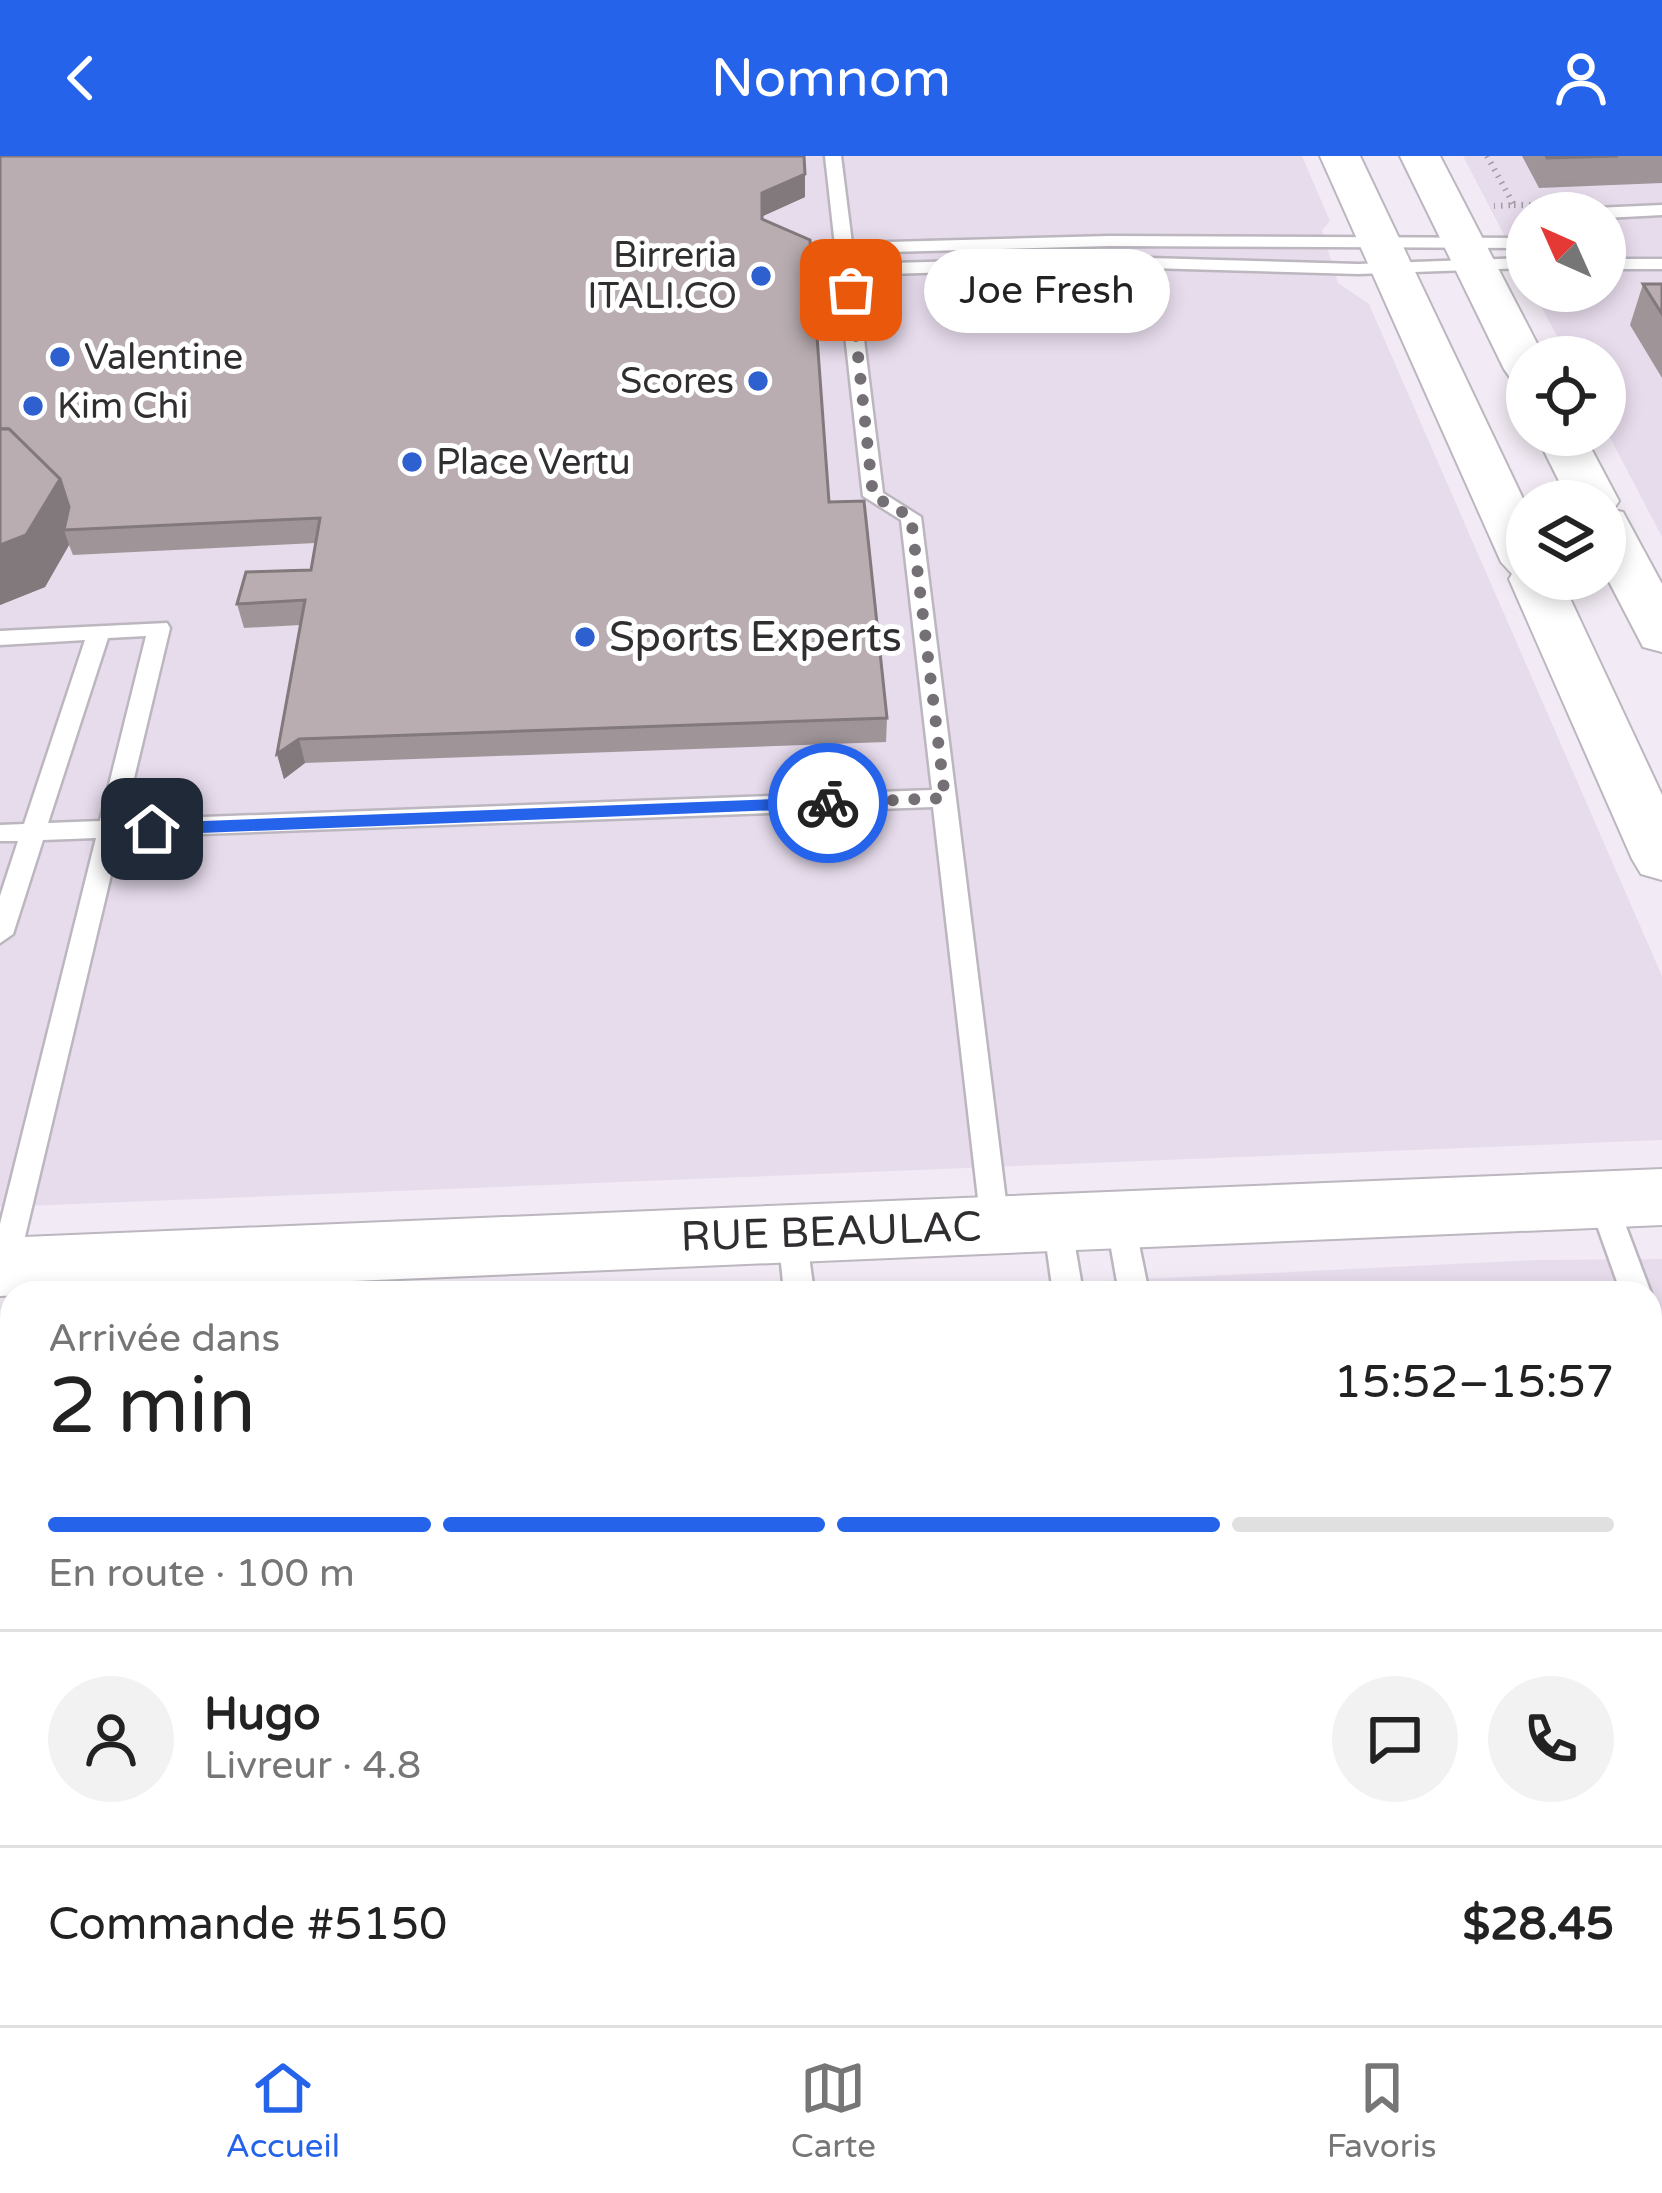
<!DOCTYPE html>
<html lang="fr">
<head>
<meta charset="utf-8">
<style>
  :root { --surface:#fff; --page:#f2f2f2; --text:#222; --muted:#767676; --line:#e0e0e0; --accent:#2563eb }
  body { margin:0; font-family:"Varela Round",sans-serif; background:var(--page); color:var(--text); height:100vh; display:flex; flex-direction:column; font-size:45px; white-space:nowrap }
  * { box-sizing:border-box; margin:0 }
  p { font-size:39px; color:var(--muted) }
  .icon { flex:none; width:66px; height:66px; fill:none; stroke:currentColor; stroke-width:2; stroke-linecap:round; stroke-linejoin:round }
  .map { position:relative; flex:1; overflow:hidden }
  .side { position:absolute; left:0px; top:1125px; width:1662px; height:744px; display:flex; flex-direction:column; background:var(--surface); border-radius:36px 36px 0 0; box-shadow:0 6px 18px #0003 }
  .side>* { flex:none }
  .needle { width:78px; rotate:315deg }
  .controls { position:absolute; left:1506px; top:36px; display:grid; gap:24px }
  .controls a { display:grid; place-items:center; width:120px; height:120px; border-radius:50%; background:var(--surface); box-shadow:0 6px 18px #0003; font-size:60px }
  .pin { position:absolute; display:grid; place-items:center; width:102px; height:102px; color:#fff; margin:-51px; border-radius:24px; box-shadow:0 6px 18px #0006 }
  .courier { position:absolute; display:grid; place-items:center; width:120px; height:120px; margin:-60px; border:9px solid #2563eb; border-radius:50%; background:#fff; color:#222; box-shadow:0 3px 15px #0007 }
  .bubble { position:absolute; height:84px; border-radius:42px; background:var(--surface); box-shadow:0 6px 18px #0003; font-size:39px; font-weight:600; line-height:84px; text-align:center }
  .head em { font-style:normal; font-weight:600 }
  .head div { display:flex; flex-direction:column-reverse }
  .head { display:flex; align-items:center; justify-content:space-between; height:204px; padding:0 48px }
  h1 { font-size:78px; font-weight:600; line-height:90px }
  .bar { display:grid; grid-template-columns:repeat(4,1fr); gap:18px 12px; align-content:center; height:144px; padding:0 48px }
  .bar i { height:15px; border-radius:9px; background:var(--line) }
  .bar .selected { background:var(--accent) }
  .bar p { grid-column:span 4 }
  .line { display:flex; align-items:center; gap:30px; padding:0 48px; border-top:3px solid var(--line) }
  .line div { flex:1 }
  .round { display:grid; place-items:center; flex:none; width:126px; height:126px; border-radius:63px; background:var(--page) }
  header { display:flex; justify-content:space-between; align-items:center; height:156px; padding:0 48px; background:var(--accent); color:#fff; font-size:54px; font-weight:600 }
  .tab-bar { display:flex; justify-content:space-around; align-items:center; height:168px; border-top:3px solid var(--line); background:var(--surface); font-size:33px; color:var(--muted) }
  .tab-bar a { display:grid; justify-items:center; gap:6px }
  .tab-bar .selected { color:var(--accent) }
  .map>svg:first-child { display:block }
  .built { fill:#e7dcec }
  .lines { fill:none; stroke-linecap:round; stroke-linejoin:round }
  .lane-casing { stroke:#bcb6bf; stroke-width:5 }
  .secondary-casing { stroke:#bcb6bf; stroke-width:4 }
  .path { stroke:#9f9aa1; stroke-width:6; stroke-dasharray:1.5 6; stroke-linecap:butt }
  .lane { fill:#fff; fill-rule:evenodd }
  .secondary { fill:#fff; fill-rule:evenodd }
  .wall { fill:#9f9598 }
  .shaded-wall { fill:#82797c }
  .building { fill:#b9adb1; stroke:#82797c; stroke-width:3 }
  .route { fill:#2563eb }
  .done { stroke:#757076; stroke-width:12; stroke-dasharray:0 21.6 }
  .poi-dot { fill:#2e61cf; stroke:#fff; stroke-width:4.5 }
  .labels { text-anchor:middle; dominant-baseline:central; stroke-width:10; stroke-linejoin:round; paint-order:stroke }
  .far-poi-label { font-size:36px; fill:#312e32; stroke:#fff; text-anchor:start }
  .poi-label { font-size:42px; fill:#312e32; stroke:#fff; text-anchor:start }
  .street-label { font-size:42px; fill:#312e32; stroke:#fff }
</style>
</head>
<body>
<header><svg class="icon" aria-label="back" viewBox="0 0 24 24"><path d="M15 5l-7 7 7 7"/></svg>Nomnom<svg class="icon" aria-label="person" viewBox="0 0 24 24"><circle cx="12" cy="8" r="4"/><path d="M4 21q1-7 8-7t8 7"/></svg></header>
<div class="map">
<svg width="1662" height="1869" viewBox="0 0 1662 1869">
  <rect width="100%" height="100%" fill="#f2ebf5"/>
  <g class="built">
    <polygon points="0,0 1302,0 1330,65 1322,74 1338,127 1369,148 1662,820 1662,984 0,1051"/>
    <polygon points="1463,0 1662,0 1662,381 1605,272 1605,201 1568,201 1533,135 1605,135 1605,57 1527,57 1527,123"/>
    <polygon points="1662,1103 1662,1869 0,1869 0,1178 12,1178 12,1857 1650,1857 1650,1137 854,1137 1537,1104"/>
  </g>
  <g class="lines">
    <g class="lane-casing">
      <g id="lane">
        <path d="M 825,0 L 841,0 L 852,87 L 1109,80 L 1527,82 L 1527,92 L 1109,90 L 853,97 L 855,108 L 1114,101 L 1358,108 L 1527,102 L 1527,112 L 1358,118 L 1114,111 L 856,119 L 883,337 L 921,361 L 1009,1069 L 1005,1077 L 995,1081 L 985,1077 L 981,1069 L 933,651 L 120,681 L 18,1110 L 14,1119 L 0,1121 L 0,1068 L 96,682 L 43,684 L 13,778 L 0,787 L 0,740 L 18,685 L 0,685 L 0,669 L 24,668 L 85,484 L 0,489 L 0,475 L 167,467 L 170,472 L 124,664 L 932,634 L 901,364 L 863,340 ZM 146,480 L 100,665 L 48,667 L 108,482 Z"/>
        <polygon points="1662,49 1662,59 1605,62 1605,57 1586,57 1595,52"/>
        <rect x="1605" y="103" width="57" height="10"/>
        <polygon points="1602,1033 1612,1036 1616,1044 1651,1137 1650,1138 1621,1137 1588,1044 1592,1036"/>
        <polygon points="1120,1052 1130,1056 1134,1064 1149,1137 1119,1137 1106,1064 1110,1056"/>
        <polygon points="1057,1054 1067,1058 1071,1066 1083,1137 1053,1137 1043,1066 1047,1058"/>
        <polygon points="792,1065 802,1069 806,1077 814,1137 784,1137 778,1077 782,1069"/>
        <polygon points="1650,1162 1662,1169 1662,1221 1650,1214"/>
        <polygon points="12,1260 12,1288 0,1289 0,1261"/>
        <polygon points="1662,1699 1662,1735 1650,1736 1650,1700"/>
        <rect x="0" y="1800" width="12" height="36"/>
        <polygon points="1650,1825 1662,1825 1662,1861 1639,1857 1650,1857"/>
        <polygon points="1243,1857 1460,1857 1455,1869 1238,1869"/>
      </g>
    </g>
    <g class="secondary-casing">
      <g id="secondary">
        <polygon points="1320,0 1360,0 1527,351 1527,423 1561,423 1662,639 1662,724 1641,718 1632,703 1509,423 1512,418 1501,406"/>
        <polygon points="1400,0 1440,0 1544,201 1527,201 1527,227 1511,223 1504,213"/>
        <polygon points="1536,279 1584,279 1619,345 1613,354 1623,356 1662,428 1662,496 1643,491 1605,418 1605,345 1569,345"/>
        <polygon points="1662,1013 1662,1069 0,1140 0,1082"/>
      </g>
    </g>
    <g class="path">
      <polyline points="1487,0 1514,49 1494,50"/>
      <polyline points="1514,49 1541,49"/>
    </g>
    <use href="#lane" class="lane"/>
    <use href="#secondary" class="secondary"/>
  </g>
  <g class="wall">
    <polygon points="0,0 805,41 763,60 763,64 829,346 887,562 886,586 305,607 284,623 277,598 301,469 244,472 237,448 311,414 316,387 73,399 69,389 45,431 0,449"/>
    <polygon points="1522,0 1662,0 1662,27 1539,32"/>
    <polygon points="1643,128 1662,128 1662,222 1630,169"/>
    <polygon points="1650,1183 1662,1216 1662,1683 1650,1684"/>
    <polygon points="12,1296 12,1682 0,1682 0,1297"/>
  </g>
  <g class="shaded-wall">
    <polygon points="805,18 805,41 763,60 762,37"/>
    <polygon points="60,323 77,374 64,374 69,389 45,431 0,449 0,389"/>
    <polygon points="299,583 305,607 284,623 277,598"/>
  </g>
  <g class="building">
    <polygon points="0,0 804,0 805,18 762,37 762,63 810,84 829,346 864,345 887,562 299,583 277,598 305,444 237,448 246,416 311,414 320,362 64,374 69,351 60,323 9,273 0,273"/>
    <polygon points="1546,0 1618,0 1547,2"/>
    <polygon points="1643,128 1662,128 1662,158"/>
    <polygon points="0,273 9,273 60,323 26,379 0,389"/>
    <polygon points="1650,1183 1662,1216 1662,1668 1650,1669"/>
    <polygon points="12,1296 12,1665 0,1665 0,1297"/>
  </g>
  <polygon class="route" points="828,641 837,647 828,652 152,679 143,673 152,667"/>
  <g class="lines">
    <polyline class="done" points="828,647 945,642 911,361 873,340 851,134"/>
  </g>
  <g class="poi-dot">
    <circle cx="761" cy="120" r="12"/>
    <circle cx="60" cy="201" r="12"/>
    <circle cx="758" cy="225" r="12"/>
    <circle cx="33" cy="250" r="12"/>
    <circle cx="412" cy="306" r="12"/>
    <circle cx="585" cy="481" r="12"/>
  </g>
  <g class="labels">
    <g class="far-poi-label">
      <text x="737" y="99" text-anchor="end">Birreria<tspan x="737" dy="41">ITALI.CO</tspan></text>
      <text x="84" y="201">Valentine</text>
      <text x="734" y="225" text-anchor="end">Scores</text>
      <text x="57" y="250">Kim Chi</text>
      <text x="436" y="306">Place Vertu</text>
    </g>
    <g class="poi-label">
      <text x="609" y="481">Sports Experts</text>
    </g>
    <g class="street-label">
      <text transform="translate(831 1076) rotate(-2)">RUE BEAULAC</text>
    </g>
  </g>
</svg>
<div class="controls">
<a><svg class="needle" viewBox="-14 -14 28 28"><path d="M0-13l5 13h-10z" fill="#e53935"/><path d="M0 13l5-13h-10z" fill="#767676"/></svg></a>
<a><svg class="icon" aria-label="locate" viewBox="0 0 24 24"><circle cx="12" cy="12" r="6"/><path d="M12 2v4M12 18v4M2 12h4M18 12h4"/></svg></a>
<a><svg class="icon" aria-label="layers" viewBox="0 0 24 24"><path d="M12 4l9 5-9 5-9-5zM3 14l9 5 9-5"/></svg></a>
</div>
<div class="pin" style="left:851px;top:134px;background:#ea580c"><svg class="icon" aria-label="bag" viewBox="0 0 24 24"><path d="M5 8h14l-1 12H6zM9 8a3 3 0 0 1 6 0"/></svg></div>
<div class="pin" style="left:152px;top:673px;background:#1f2937"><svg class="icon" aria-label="home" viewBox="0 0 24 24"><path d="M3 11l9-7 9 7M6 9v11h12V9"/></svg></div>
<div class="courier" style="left:828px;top:647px"><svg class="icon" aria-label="bike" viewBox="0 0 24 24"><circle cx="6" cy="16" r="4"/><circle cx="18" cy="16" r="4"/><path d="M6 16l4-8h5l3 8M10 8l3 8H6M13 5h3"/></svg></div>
<div class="bubble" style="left:924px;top:93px;width:246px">Joe Fresh</div>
<section class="side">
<div class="head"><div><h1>2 min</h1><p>Arrivée dans</p></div><em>15:52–15:57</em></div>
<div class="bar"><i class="selected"></i><i class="selected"></i><i class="selected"></i><i></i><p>En route · 100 m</p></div>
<div class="line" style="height:216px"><a class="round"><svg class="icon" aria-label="person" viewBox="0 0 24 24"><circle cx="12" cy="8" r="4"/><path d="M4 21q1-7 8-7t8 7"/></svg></a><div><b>Hugo</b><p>Livreur · 4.8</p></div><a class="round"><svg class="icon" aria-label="chat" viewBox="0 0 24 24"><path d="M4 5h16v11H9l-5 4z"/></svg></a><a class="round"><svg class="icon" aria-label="phone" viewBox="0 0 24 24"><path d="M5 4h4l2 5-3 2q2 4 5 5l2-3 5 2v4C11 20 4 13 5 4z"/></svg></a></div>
<div class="line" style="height:156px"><div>Commande #5150</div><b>$28.45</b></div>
</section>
</div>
<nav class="tab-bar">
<a class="selected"><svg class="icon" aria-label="home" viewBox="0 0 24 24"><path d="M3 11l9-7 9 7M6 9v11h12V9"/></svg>Accueil</a>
<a><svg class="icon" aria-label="map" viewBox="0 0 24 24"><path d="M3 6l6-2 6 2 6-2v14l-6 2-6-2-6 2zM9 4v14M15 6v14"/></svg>Carte</a>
<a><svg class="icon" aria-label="saved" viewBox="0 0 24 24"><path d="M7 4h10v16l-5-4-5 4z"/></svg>Favoris</a>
</nav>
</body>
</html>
